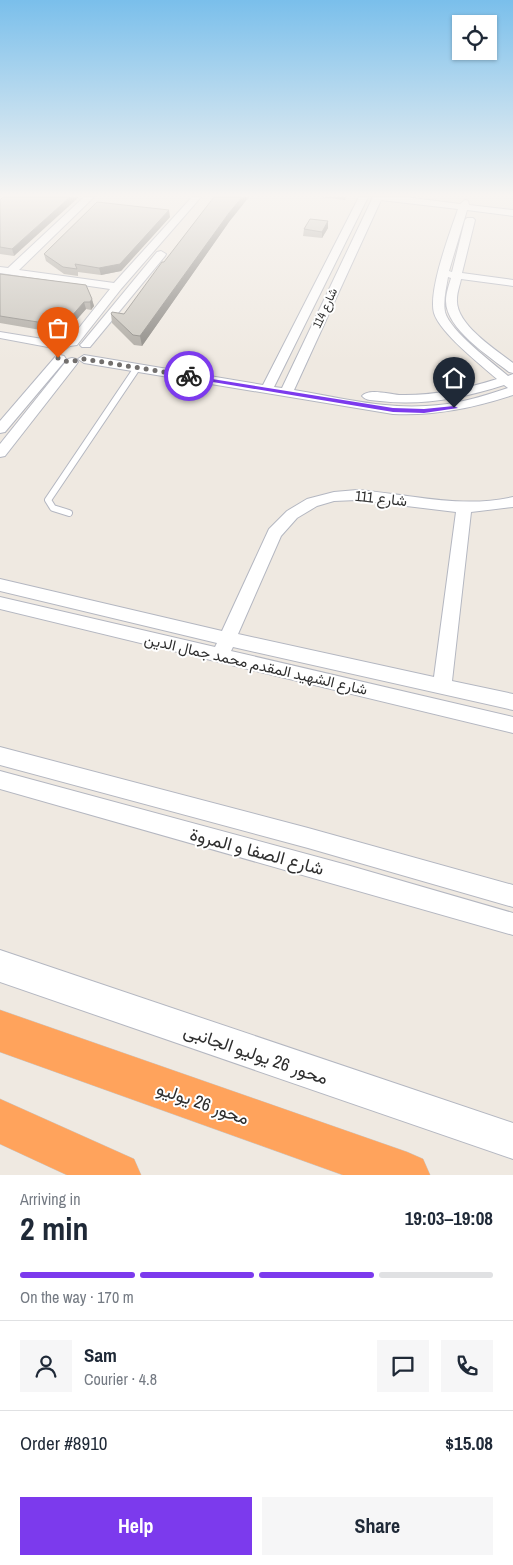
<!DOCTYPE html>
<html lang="en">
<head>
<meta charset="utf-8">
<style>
  :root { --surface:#fff; --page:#f6f6f7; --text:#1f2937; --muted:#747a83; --line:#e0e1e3; --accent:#7c3aed }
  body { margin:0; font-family:"Archivo Narrow",Vazirmatn,sans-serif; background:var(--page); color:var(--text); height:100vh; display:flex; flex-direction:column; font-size:19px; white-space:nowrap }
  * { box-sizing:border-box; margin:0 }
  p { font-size:16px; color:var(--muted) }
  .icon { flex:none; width:28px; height:28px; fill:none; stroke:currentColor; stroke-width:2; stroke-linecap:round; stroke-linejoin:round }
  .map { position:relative; height:1175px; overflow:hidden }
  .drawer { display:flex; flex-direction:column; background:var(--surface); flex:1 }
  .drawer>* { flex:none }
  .controls { position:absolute; left:452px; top:15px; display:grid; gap:10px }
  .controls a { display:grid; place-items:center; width:45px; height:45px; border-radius:0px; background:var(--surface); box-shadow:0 1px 4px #0004; font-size:25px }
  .pin { position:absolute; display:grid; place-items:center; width:42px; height:42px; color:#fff; margin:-51px -21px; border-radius:50% 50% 50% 0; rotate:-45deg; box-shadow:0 0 5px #0007 }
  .pin .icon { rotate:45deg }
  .courier { position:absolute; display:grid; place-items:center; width:50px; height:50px; margin:-25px; border:4px solid #7c3aed; border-radius:50%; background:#fff; color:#222; box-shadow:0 1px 6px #0007 }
  .head em { font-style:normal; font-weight:800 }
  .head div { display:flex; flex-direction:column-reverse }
  .head { display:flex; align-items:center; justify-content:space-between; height:85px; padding:0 20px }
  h1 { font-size:32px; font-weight:800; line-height:38px }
  .bar { display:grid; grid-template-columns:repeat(4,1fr); gap:8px 5px; align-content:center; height:60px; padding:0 20px }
  .bar i { height:6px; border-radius:4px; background:var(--line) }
  .bar .active { background:var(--accent) }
  .bar p { grid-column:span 4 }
  .line { display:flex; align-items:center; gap:12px; padding:0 20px; border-top:1px solid var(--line) }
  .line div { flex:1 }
  .round { display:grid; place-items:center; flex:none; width:52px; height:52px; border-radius:0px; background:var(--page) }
  .button { display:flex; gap:10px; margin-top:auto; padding:10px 20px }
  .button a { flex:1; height:58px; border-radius:0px; background:var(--accent); color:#fff; font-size:20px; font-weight:800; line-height:58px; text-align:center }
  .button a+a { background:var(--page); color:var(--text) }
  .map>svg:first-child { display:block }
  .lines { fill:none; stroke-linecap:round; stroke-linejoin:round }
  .lane-casing { stroke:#b4b7c1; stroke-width:8 }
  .street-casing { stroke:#b4b7c1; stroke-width:2 }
  .secondary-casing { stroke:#b4b7c1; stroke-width:2 }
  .highway-casing { stroke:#c9c9c9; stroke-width:1 }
  .lane { stroke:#fff; stroke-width:6 }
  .street { fill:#fff; fill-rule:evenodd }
  .secondary { fill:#fff; fill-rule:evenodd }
  .highway { fill:#ffa35c; fill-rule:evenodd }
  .wall { fill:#afaba4 }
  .shaded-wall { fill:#8e8b86 }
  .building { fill:#cbc7bf; stroke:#8e8b86 }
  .route { fill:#7c3aed }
  .done { stroke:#726f6d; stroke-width:5; stroke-dasharray:0 9 }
  .labels { text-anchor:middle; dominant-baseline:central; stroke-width:4; stroke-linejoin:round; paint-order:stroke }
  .far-street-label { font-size:12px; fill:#2e2e2e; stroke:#fff }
  .street-label { font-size:15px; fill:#2e2e2e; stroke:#fff }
  .near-street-label { font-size:18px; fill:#2e2e2e; stroke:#fff }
</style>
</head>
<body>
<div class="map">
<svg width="513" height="1175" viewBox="0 0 513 1175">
  <rect width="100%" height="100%" fill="#efe9e1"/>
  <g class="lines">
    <g class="lane-casing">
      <polyline id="lane" points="69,513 53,508 48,500 137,368"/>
    </g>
    <g class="street-casing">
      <g id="street">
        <polygon points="84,197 94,197 19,270 114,283 192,197 201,197 121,289 77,345 70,346 64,350 0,338 0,332 67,343 110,289 0,273 0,267 8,268"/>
        <path d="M 359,197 L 368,197 L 274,387 L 282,388 L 373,197 L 405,197 L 460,204 L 465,200 L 468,201 L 469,205 L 513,210 L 513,216 L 467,210 L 449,271 L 452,272 L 465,220 L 467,218 L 473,218 L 475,220 L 462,273 L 513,280 L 513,286 L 461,279 C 460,285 457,292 457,299 C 455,324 495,349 513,363 L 513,373 L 509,372 C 489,356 446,329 446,301 C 446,293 449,285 451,278 L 448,277 C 446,289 443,301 445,312 C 450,331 493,363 508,376 L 513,374 L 513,395 C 473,408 435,416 393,414 L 84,363 L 78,359 L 84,355 L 263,385 ZM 381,200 L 458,209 C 450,233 428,290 434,313 C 440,333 481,365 497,379 C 465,389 432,396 399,395 C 389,394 368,388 362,396 C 366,401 373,400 380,401 C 422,406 464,398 504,385 L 508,388 C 481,397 455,405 426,406 C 382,409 337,397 294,390 Z"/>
        <polygon points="161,251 166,254 165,256 90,347 82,347 80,345 82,343 157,252"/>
        <polygon points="60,355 64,356 66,359 64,362 5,432 0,433 0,421 56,356"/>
        <polygon points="72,358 76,359 78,362 76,365 5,456 0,457 0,444 68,359"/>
        <path d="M 357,490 C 409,494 460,509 513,497 L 513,507 L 471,512 L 452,681 L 513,694 L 513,710 L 233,647 L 231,651 L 513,717 L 513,733 L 0,609 L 0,597 L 215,647 L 217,643 L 0,591 L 0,579 L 222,631 L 269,529 L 287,511 L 307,499 L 334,492 ZM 357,500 L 456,512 L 434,677 L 238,634 L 281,536 L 297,518 L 317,506 L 334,501 Z"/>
        <polygon points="0,747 308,828 513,885 513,907 308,848 0,765"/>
        <polygon points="0,771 347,865 513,913 513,935 0,789"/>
      </g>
    </g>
    <g class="secondary-casing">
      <polygon id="secondary" points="0,950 513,1123 513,1159 0,982"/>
    </g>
    <g class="highway-casing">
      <g id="highway">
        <polygon points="0,1010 407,1152 423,1159 430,1175 343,1175 0,1052"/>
        <polygon points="0,1099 134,1159 141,1175 67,1175 0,1144"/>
      </g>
    </g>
    <use href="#lane" class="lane"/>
    <use href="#street" class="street"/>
    <use href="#secondary" class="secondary"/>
    <use href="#highway" class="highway"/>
  </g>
  <g class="wall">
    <polygon points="3,197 14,256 0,254 0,200"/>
    <polygon points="321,197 346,197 345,200"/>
    <polygon points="170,217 121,271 101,275 78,272 78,276 64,274 46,261 44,254"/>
    <polygon points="229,222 142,346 134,345 112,323 111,314 124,314 164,262"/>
    <polygon points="328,228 322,238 303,236 304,229"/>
    <polygon points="0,274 86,285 94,306 91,310 86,309 64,334 0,323"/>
  </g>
  <g class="shaded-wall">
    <polygon points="70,197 79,197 14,256 12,249"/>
    <polygon points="242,197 249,197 229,222 142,346 140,336 229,213"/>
    <polygon points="169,210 170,217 121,271 101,275 99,268"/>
    <polygon points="328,221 328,228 322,238 322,232"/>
    <polygon points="92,299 94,306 91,310 90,302"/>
    <polygon points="84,302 86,309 64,334 63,326"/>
  </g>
  <g class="building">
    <polygon points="3,197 70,197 12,249 0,247 0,200"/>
    <polygon points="214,197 242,197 229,213 140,336 133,335 111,314 112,312 124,314 162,262 164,262"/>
    <polygon points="97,202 169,210 120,264 99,268 75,264 77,269 63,267 44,254"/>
    <polygon points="310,219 328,221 322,232 304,229"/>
    <polygon points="0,274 86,285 92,299 90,302 84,302 63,326 0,316"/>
  </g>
  <linearGradient id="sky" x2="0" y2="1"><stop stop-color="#7abfeb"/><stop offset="0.54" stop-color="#f8f5f2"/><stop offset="1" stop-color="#f8f5f2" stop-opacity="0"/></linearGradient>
  <rect width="513" height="362" fill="url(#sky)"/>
  <polygon class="route" points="187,375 393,408 424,409 454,406 458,408 424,413 393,412 189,378"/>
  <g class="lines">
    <polyline class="done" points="58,358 68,362 84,359 189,376"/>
  </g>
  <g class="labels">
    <g class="far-street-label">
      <text transform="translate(325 308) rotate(-65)">شارع 114</text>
    </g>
    <g class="street-label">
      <text transform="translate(381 498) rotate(6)">شارع 111</text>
      <text transform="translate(256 664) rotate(13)">شارع الشهيد المقدم محمد جمال الدين</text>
    </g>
    <g class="near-street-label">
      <text transform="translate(257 851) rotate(15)">شارع الصفا و المروة</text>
      <text transform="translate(256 1054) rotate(19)">محور 26 يوليو الجانبى</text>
      <text transform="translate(203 1103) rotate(19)">محور 26 يوليو</text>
    </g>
  </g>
</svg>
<div class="controls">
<a><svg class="icon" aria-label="locate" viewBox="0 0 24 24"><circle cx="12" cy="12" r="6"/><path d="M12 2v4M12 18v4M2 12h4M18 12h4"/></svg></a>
</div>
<div class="pin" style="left:58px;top:358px;background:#ea580c"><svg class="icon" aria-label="bag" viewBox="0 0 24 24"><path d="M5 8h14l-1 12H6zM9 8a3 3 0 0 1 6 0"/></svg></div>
<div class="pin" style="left:454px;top:408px;background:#1f2937"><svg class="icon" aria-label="home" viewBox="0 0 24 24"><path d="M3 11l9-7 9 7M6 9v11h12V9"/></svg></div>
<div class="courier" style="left:189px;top:376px"><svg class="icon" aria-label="bike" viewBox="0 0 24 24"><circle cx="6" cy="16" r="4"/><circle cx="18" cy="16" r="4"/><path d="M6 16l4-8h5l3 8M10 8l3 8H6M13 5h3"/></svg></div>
</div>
<section class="drawer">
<div class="head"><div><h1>2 min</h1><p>Arriving in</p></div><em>19:03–19:08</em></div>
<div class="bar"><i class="active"></i><i class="active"></i><i class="active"></i><i></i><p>On the way · 170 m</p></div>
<div class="line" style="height:90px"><a class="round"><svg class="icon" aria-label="person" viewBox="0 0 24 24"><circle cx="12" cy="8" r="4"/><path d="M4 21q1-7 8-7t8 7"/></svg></a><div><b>Sam</b><p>Courier · 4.8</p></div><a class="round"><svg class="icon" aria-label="chat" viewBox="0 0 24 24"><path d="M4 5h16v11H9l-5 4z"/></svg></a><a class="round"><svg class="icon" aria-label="phone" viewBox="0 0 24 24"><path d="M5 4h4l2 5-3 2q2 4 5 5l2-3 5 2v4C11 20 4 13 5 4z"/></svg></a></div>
<div class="line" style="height:65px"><div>Order #8910</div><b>$15.08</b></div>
<div class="button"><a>Help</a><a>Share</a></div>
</section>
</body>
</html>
